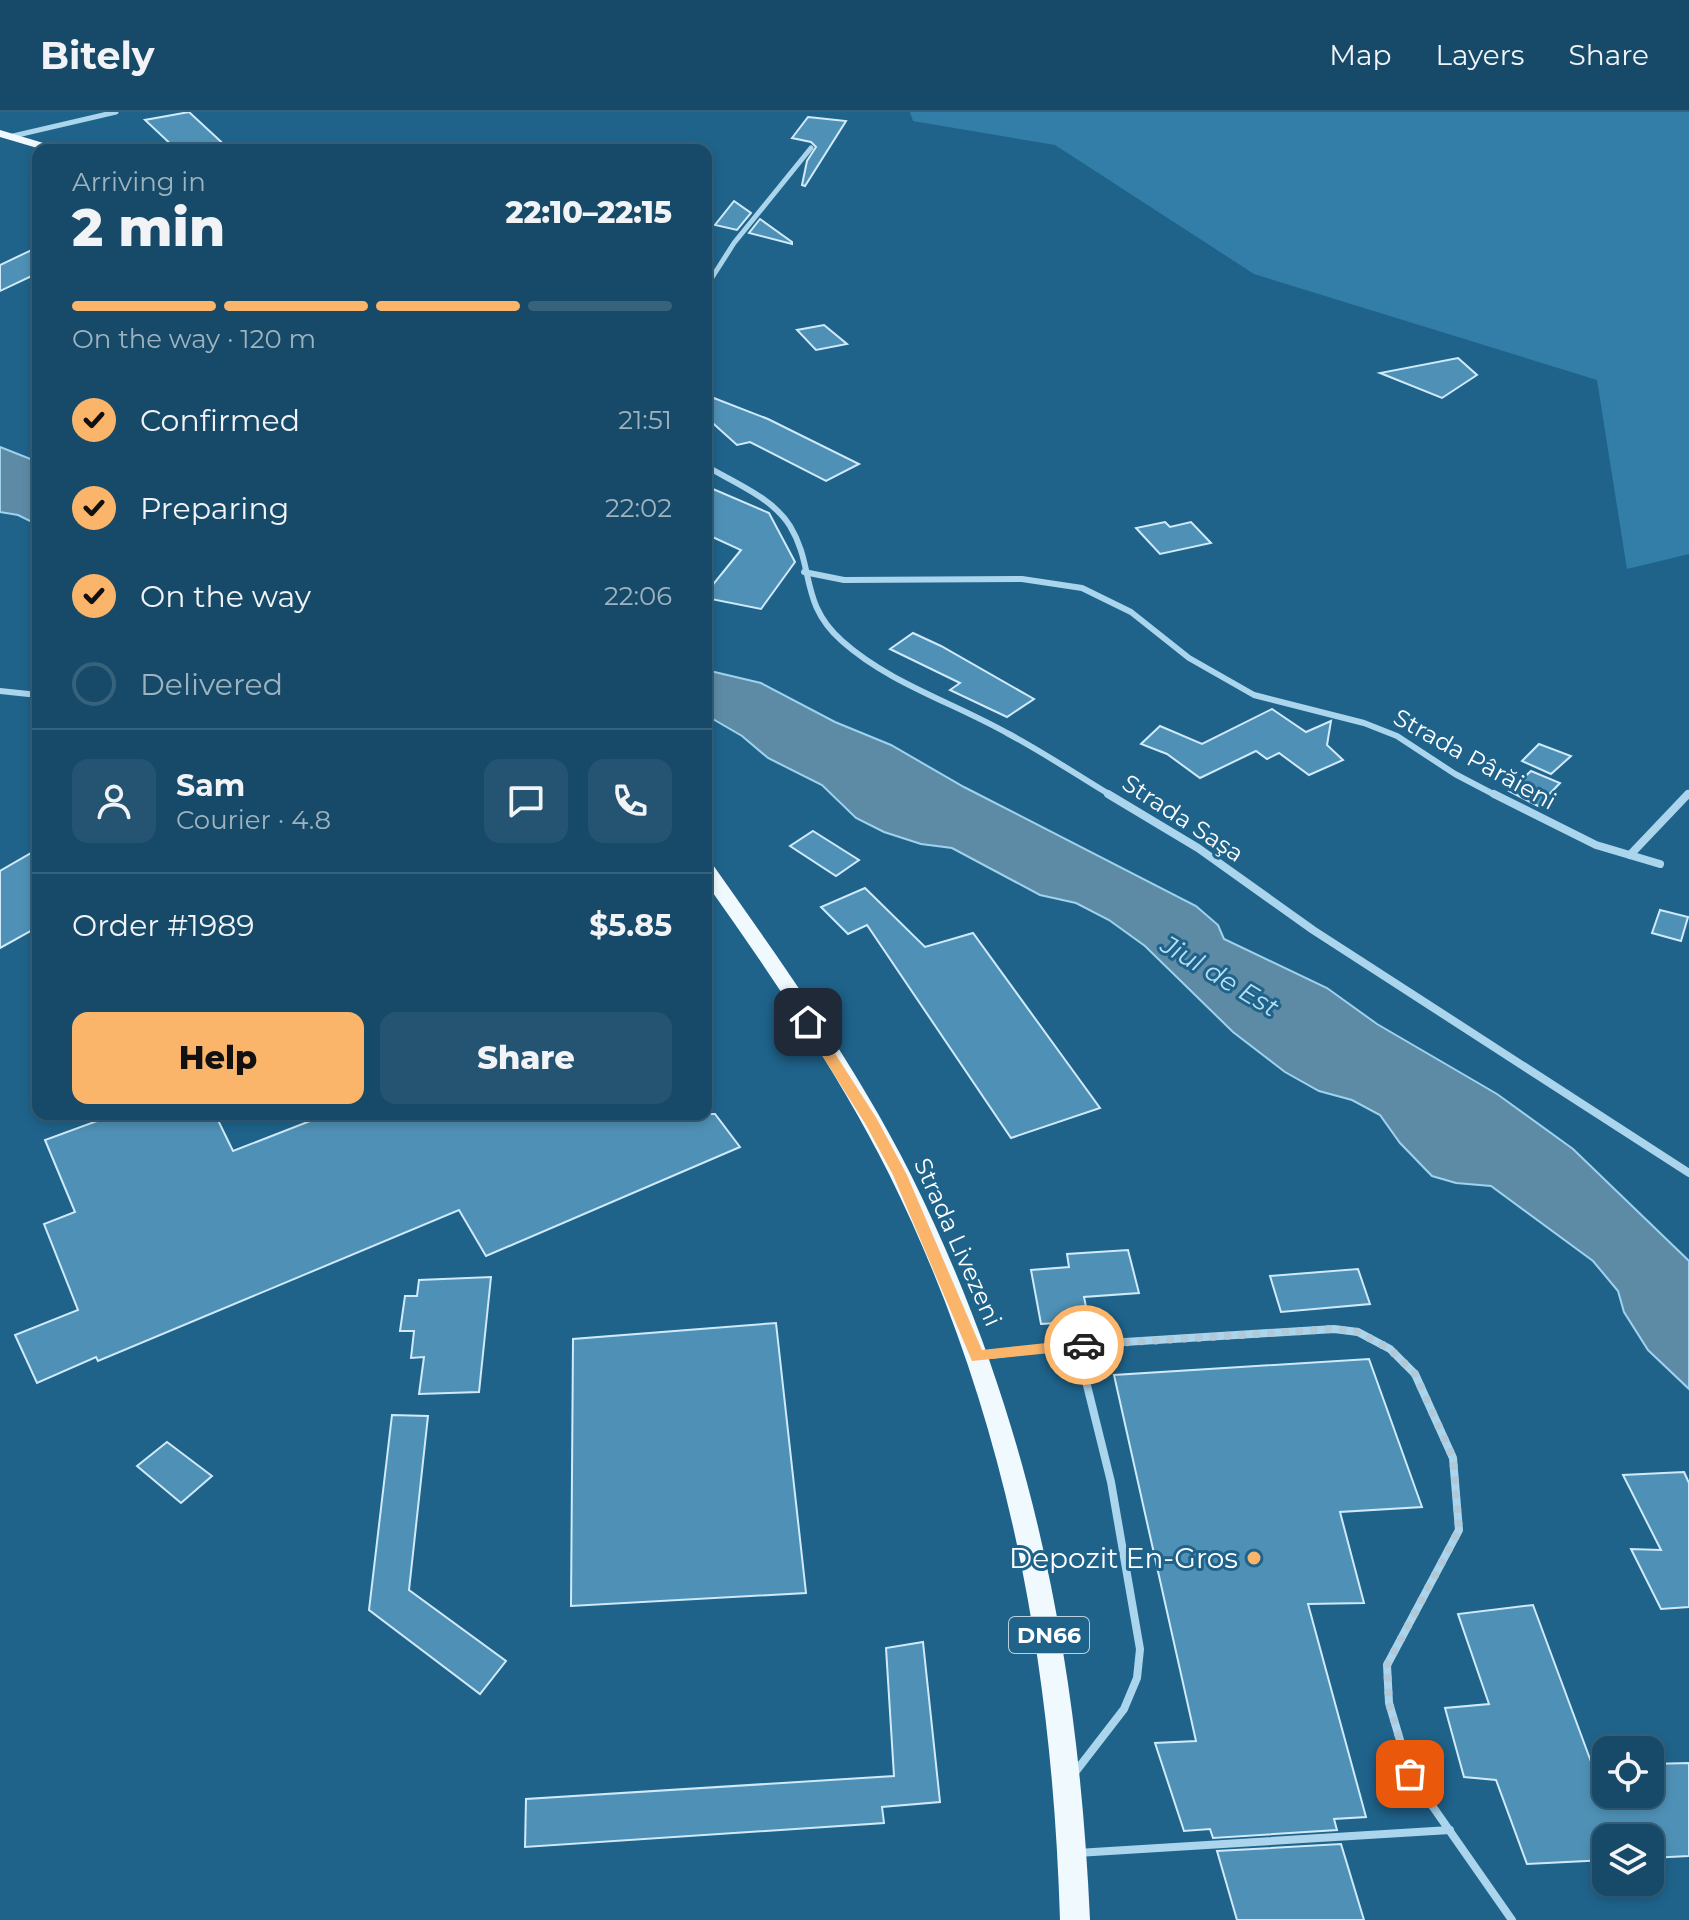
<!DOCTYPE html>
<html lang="en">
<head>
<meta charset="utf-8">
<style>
  :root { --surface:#174a68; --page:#245471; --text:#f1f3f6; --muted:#9eb3c0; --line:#36627c; --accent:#fab56b }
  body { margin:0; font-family:Montserrat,sans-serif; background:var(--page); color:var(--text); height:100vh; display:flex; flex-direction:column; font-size:30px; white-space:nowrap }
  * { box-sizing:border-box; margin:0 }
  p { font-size:26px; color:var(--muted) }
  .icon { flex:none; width:44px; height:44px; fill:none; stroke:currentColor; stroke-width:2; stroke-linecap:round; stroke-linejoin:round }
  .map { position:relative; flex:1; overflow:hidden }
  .side { position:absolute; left:32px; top:32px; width:680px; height:976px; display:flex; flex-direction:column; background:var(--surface); border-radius:16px; box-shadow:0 4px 12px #0003,0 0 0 2px var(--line) }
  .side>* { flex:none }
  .buttons { position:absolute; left:1592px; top:1624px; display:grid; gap:16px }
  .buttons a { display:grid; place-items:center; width:72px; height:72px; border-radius:16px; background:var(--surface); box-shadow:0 4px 12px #0003,0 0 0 2px var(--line); font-size:40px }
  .pin { position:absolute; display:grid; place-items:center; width:68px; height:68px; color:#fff; margin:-34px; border-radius:16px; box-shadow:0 4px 12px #0006 }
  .courier { position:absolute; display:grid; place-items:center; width:80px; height:80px; margin:-40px; border:6px solid #fab56b; border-radius:50%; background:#fff; color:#222; box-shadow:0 2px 10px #0007 }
  .summary em { font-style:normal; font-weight:800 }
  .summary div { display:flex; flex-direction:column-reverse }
  .summary { display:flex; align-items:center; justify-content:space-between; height:136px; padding:0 40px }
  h1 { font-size:52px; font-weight:800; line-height:60px }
  .bar { display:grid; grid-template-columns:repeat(4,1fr); gap:12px 8px; align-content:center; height:96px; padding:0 40px }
  .bar i { height:10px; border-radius:6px; background:var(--line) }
  .bar .current { background:var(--accent) }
  .bar p { grid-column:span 4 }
  .line { display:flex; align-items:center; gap:20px; padding:0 40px; border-top:2px solid var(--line) }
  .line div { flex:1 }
  .round { display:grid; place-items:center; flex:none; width:84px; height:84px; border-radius:16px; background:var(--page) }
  ol { padding:0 40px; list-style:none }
  li { display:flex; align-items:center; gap:24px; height:88px }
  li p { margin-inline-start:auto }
  li .icon { padding:8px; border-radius:50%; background:var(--accent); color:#111; stroke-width:4 }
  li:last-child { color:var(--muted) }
  li i { width:44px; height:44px; border:4px solid var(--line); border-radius:50% }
  .action { display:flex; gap:16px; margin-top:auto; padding:16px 40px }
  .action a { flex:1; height:92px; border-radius:16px; background:var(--accent); color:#111; font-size:32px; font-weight:800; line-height:92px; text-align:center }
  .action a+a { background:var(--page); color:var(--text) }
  header { display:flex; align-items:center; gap:48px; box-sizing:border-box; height:112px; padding:0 40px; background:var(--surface); border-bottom:2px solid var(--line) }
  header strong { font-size:38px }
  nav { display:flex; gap:44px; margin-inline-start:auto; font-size:28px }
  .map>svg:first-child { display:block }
  .green { fill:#327ea8 }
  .water { fill:#5d8ba6; stroke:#9fd2ed; stroke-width:2 }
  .building { fill:#4f91b6; stroke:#d0eaf9; stroke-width:2 }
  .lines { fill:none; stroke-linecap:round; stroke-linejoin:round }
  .service { stroke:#abd5ec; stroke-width:8 }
  .minor-far2 { stroke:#abd5ec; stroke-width:5 }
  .minor-far1 { stroke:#abd5ec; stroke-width:6 }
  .minor { stroke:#abd5ec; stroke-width:8 }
  .primary { fill:#f0f9fe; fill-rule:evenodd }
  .route { fill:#fab56b }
  .done { stroke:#b1c8d6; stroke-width:8; stroke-dasharray:0 14.4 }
  .poi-dot { fill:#fab56b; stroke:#1f638b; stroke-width:3 }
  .labels { text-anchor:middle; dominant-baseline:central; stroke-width:6; stroke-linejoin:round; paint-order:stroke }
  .shield { fill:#1f638b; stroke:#bcd0dc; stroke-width:2 }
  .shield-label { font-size:22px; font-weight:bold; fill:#fff }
  .street-label { font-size:24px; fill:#fff; stroke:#1f638b }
  .water-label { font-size:26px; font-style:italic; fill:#b7def3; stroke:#1f638b }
  .near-poi-label { font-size:28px; fill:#fff; stroke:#1f638b; text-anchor:end }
</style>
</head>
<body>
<header>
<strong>Bitely</strong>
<nav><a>Map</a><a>Layers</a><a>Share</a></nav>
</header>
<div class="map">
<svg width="1689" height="1808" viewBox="0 0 1689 1808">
  <rect width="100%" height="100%" fill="#1f638b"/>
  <polygon class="green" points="910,0 1689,0 1689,442 1627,457 1597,268 1254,162 1055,33 913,9"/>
  <g class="water">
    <polygon points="0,335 38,350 38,413 18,403 0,400"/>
    <polygon points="706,558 761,571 835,610 891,633 964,675 1196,794 1218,813 1224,827 1327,876 1377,912 1497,982 1573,1037 1689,1149 1689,1277 1648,1238 1624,1200 1618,1179 1593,1149 1491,1074 1456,1071 1432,1064 1400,1031 1380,1003 1352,988 1319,979 1285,960 1233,920 1145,834 1109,808 1076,791 1040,783 952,736 921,732 884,720 856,706 822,673 768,646 742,624 706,603"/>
  </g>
  <g class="building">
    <polygon points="189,0 230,38 177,38 145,8"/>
    <polygon points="808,5 846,9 805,74 802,73 807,49 816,35 811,30 792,26"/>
    <polygon points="734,89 751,101 737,118 715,113"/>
    <polygon points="760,107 792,130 792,132 749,121"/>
    <polygon points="38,135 38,161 0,179 0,153"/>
    <polygon points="824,213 847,232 816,238 797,218"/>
    <polygon points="1458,246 1477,263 1442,286 1380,261"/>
    <polygon points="706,283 768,307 859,352 826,369 750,330 737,333 706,305"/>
    <polygon points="706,374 769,401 795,450 761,497 706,486 706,481 741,438 706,422"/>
    <polygon points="1165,410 1170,415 1191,410 1211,431 1160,442 1136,416"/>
    <polygon points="913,521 941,534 1034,587 1007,605 950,578 960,571 890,537"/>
    <polygon points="1272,597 1306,620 1331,609 1327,633 1343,648 1309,663 1279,641 1267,647 1256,639 1200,666 1167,642 1141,632 1160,614 1202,632"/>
    <polygon points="1539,632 1571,644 1551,662 1522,649"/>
    <polygon points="1531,659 1560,671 1538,694 1509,679"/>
    <polygon points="813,719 859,748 836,764 790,734"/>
    <polygon points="38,737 38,815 0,836 0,759"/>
    <polygon points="865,776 925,835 973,821 1100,996 1011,1026 867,813 848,822 821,795"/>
    <polygon points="1660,798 1688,805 1681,829 1652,821"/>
    <polygon points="116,1002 215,1002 233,1039 328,1002 715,1002 740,1035 486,1144 459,1098 98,1249 96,1245 37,1271 15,1223 78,1198 44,1112 75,1100 45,1028"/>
    <polygon points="1128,1138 1139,1181 1084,1185 1089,1209 1041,1212 1031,1158 1069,1155 1067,1142"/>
    <polygon points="1358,1157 1370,1192 1281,1200 1270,1164"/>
    <polygon points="491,1165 479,1280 419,1282 424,1245 411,1246 414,1219 400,1219 405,1184 417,1184 419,1168"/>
    <polygon points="776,1211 806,1481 571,1494 573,1227"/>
    <polygon points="1369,1247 1422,1395 1340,1400 1364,1491 1308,1492 1366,1705 1334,1707 1337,1718 1213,1726 1210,1717 1184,1719 1155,1631 1196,1629 1114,1263"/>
    <polygon points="392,1303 428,1304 409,1478 506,1549 480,1582 369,1498"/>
    <polygon points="167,1330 212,1364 181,1391 137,1354"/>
    <polygon points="1684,1360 1689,1371 1689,1495 1661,1497 1631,1437 1661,1438 1623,1363"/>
    <polygon points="1533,1493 1593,1655 1606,1654 1606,1682 1650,1682 1650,1652 1689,1651 1689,1744 1650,1746 1650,1726 1606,1726 1606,1748 1527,1752 1496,1668 1464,1665 1445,1596 1489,1592 1458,1502"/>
    <polygon points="923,1530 940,1690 882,1695 884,1711 525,1735 526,1687 894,1664 886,1536"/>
    <polygon points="1341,1732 1364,1808 1237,1808 1217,1739"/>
  </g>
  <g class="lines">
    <g class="service">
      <polyline points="981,1244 1077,1233 1334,1217 1358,1220 1390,1237 1415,1262 1453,1346 1459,1418 1387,1553 1389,1591 1410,1662 1512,1808"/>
      <polyline points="1073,1663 1124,1597 1137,1566 1140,1537 1111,1370 1077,1233"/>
      <polyline points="1077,1741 1450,1718"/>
    </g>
    <g class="minor-far2">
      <polyline points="13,24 116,0"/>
      <polyline points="706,175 734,131 811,36"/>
    </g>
    <g class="minor-far1">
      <path d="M 706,354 C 733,370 773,386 790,414 C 815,455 799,491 842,529 C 889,571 952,590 1007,621 C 1043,640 1077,663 1112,684"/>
      <polyline points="804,460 844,468 1022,467 1082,476 1131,500 1189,546 1254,583 1364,611 1397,624 1455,662 1497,684"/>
      <polyline points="0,579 38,583"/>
      <polyline points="1686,684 1689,681"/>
    </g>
    <g class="minor">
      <polyline points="1108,682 1198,736 1313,818 1689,1061"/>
      <polyline points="1494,682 1596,733 1660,752"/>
      <polyline points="1630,743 1688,682"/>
    </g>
    <g class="primary">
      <polygon points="0,18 60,36 62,38 44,38 0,25"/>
      <path d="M 706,751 L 713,753 C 782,851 857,955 911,1063 C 1030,1303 1078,1542 1090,1808 L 1060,1808 C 1052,1545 1006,1299 889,1062 C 838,960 771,863 706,771 Z"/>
    </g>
  </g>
  <polygon class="route" points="808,905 813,907 877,1007 907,1063 982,1238 1084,1227 1092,1233 1089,1237 972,1249 893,1063 866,1013 801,910"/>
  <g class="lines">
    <polyline class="done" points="1084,1233 1334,1217 1358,1220 1390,1237 1415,1262 1453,1346 1459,1418 1387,1553 1389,1591 1410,1662"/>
  </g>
  <circle class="poi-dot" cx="1254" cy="1446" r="8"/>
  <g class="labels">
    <rect class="shield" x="1009" y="1505" width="80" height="36" rx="6"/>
    <g class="shield-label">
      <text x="1049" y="1523">DN66</text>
    </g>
    <g class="street-label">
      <text transform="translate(1475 647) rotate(29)">Strada Pârăieni</text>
      <text transform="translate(1183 706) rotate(33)">Strada Saşa</text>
      <text transform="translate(958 1130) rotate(66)">Strada Livezeni</text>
    </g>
    <g class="water-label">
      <text transform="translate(1220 864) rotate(31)">Jiul de Est</text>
    </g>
    <g class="near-poi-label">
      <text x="1238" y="1446">Depozit En-Gros</text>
    </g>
  </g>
</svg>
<div class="buttons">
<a><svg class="icon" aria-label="locate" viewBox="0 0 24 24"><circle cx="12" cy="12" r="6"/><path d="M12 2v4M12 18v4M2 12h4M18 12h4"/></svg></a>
<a><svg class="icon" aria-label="layers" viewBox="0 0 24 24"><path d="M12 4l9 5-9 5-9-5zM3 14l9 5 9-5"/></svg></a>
</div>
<div class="pin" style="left:1410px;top:1662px;background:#ea580c"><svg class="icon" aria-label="bag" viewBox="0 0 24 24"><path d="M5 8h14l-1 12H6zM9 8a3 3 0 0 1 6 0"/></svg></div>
<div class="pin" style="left:808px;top:910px;background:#1f2937"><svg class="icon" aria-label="home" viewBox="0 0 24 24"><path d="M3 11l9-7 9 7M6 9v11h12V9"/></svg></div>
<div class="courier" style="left:1084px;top:1233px"><svg class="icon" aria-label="car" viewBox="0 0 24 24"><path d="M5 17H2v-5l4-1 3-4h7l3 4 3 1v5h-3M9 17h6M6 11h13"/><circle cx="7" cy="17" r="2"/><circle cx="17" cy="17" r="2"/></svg></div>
<section class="side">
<div class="summary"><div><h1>2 min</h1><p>Arriving in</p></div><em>22:10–22:15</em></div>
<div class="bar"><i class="current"></i><i class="current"></i><i class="current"></i><i></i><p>On the way · 120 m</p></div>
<ol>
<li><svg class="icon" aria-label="check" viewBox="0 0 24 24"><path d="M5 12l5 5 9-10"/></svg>Confirmed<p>21:51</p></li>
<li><svg class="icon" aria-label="check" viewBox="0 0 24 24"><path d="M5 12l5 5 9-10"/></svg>Preparing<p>22:02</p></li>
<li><svg class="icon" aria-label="check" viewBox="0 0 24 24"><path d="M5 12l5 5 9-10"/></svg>On the way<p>22:06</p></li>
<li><i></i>Delivered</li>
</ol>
<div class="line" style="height:144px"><a class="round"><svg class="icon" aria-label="person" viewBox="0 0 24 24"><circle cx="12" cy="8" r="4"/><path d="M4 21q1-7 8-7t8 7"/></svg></a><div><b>Sam</b><p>Courier · 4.8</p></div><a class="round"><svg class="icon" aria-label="chat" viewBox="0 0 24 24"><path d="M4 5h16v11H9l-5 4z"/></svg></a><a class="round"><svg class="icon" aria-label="phone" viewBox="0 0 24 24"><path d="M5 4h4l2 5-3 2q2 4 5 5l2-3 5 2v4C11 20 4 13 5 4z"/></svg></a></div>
<div class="line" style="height:104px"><div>Order #1989</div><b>$5.85</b></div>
<div class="action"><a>Help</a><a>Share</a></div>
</section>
</div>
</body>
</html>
